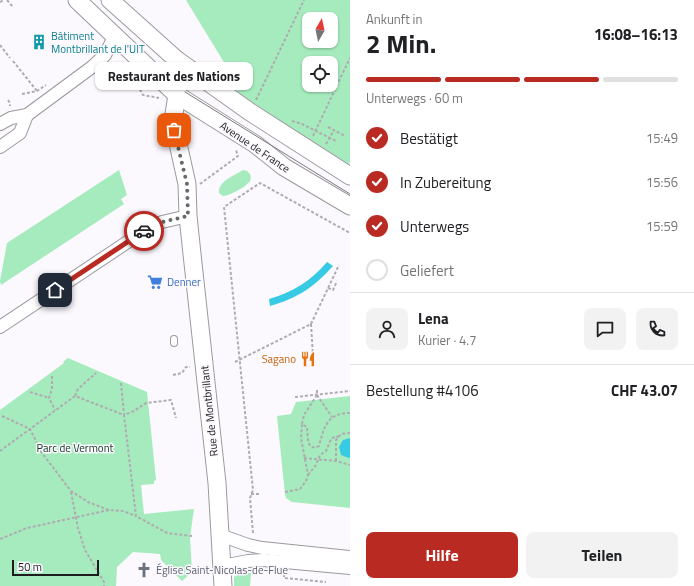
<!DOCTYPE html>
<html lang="de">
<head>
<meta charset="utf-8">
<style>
  :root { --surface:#fff; --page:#f2f2f2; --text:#202124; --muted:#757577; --line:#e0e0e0; --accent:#b92b22 }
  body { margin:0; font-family:"Titillium Web",sans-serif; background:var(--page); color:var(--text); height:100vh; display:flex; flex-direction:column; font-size:15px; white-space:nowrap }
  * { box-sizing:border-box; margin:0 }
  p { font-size:13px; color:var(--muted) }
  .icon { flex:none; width:22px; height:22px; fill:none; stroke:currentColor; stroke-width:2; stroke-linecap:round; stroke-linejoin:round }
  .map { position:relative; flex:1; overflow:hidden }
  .panel { display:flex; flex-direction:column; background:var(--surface); width:344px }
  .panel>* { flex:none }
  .needle { width:26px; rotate:9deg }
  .tools { position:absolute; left:302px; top:12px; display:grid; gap:8px }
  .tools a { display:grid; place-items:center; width:36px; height:36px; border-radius:8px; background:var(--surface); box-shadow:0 1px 3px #0004; font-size:20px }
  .scale { position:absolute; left:12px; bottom:10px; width:87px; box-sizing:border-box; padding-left:4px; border:2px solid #1c1b1d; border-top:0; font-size:11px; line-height:14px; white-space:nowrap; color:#1c1b1d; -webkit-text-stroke:3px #fbf8fe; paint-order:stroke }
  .pin { position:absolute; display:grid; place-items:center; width:34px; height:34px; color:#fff; margin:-17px; border-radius:8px; box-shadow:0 2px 6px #0006 }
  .courier { position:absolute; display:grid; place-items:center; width:40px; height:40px; margin:-20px; border:3px solid #b92b22; border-radius:50%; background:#fff; color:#222; box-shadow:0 1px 5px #0007 }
  .bubble { position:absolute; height:28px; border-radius:8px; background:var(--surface); box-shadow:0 1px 3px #0004; font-size:13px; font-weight:700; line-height:28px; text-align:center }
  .head em { font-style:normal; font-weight:700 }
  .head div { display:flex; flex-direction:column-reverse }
  .head { display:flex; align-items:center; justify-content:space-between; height:68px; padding:0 16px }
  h1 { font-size:26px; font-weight:700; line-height:30px }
  .bar { display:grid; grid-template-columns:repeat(4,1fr); gap:6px 4px; align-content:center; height:48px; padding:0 16px }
  .bar i { height:5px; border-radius:3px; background:var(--line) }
  .bar .active { background:var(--accent) }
  .bar p { grid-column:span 4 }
  .line { display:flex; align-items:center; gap:10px; padding:0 16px; border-top:1px solid var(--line) }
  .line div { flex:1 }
  .round { display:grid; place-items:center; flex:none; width:42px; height:42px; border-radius:8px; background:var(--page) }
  ol { padding:0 16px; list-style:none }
  li { display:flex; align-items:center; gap:12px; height:44px }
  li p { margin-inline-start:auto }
  li .icon { padding:4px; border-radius:50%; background:var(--accent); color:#fff; stroke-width:4 }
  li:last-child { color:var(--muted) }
  li i { width:22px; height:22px; border:2px solid var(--line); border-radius:50% }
  .cta { display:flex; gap:8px; margin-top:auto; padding:8px 16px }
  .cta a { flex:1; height:46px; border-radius:8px; background:var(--accent); color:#fff; font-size:16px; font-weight:700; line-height:46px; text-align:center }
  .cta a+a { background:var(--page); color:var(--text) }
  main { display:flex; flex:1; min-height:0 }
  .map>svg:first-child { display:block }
  .green { fill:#a5ebbd; fill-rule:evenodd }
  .water { fill:#36cae4 }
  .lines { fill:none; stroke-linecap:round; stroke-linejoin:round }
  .service-casing { stroke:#9b999e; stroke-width:8 }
  .minor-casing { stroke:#9b999e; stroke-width:14 }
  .secondary-casing { stroke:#9b999e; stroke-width:19 }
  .path { stroke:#afacb1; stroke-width:2; stroke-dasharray:3 2; stroke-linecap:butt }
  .service { stroke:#fff; stroke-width:6 }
  .minor { stroke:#fff; stroke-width:12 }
  .secondary { stroke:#fff; stroke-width:17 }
  .tram { stroke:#7b7a7d; stroke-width:1 }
  .done { stroke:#6a686c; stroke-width:4; stroke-dasharray:0 7.2 }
  .route { stroke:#b92b22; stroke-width:5 }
  .labels { text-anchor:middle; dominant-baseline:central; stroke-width:3; stroke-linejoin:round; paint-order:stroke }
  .culture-label { font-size:11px; fill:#0d838f; stroke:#fbf8fe; text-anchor:start }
  .street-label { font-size:11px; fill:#1c1b1d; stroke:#fbf8fe }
  .shop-label { font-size:11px; fill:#366cbe; stroke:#fbf8fe; text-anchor:start }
  .food-label { font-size:11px; fill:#c56008; stroke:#fbf8fe; text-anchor:end }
  .park-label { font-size:11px; fill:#0b351e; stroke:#fbf8fe }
  .worship-label { font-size:11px; fill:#5b616d; stroke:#fbf8fe; text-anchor:start }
</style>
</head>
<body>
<main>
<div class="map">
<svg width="350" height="586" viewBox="0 0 350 586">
  <rect width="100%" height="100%" fill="#fbf8fe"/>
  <g class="green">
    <path d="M 186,0 L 350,0 L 350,162 L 349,164 L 279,120 L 237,92 L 239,87 ZM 309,19 L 331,19 L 331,41 L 309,41 ZM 309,63 L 331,63 L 331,85 L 309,85 Z"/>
    <polygon points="119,170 127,195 121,199 124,204 1,285 0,281 7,243"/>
    <path d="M 243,170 L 247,171 L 250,174 C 251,177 251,178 250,181 C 246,187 229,196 223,196 L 219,193 C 218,181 234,176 243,170 Z"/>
    <polygon points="68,358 147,392 156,480 154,481 154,484 141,485 144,514 194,509 190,537 192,572 182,581 161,560 160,554 133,552 117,567 116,586 0,586 0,410 64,363 63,362"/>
    <polygon points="350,396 350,508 292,502 286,498 285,494 277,416 291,414 296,402"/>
    <polygon points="242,572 251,573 250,586 234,586 234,577 238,574"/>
  </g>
  <g class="water">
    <path d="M 327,262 L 333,266 C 314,287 298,298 270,306 L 269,299 C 293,292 311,281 327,262 Z"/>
    <polygon points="350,438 350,458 349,458 341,455 339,447 343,440"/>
  </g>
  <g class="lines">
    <g class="service-casing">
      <polyline id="service" points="174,343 174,339"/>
    </g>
    <g class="minor-casing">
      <g id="minor">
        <polyline points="0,124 11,118 27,115 92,67 105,55 114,37"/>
        <polyline points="0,147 20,133 27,115"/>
        <polyline points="0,327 141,233 162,222 188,216"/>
        <polyline points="220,535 248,545 262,548 350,557"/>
        <polyline points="222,566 248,561 263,560 350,568"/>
      </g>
    </g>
    <g class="secondary-casing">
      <g id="secondary">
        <polyline points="77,0 177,95 255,144 284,167 350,206"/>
        <polyline points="110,0 177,60 250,112 350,176"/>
        <polyline points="177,60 177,95 174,114 175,130 187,184 188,216 192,254 217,483 223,586"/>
      </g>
    </g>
    <g class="path">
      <polyline points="7,0 13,7"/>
      <polyline points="0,2 4,0"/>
      <polyline points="0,45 10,58"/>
      <polyline points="13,61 37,91"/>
      <polyline points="123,71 139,88 143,95 159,98"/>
      <polyline points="22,94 37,91 46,85"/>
      <polyline points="8,100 10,103 10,106"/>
      <polyline points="256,100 304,0"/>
      <polyline points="292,121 302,124 336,141"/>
      <polyline points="328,127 345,136"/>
      <polyline points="313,136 350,58"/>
      <polyline points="326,144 334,130"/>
      <polyline points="200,184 238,156 236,150"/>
      <polyline points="328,288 333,290 337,281"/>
      <polyline points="311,324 313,356"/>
      <polyline points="235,362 311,324 339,265"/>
      <polyline points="173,375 182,373 186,367 190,367"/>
      <polyline points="52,376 52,389 49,398 55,410"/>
      <polyline points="121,383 124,415 134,411 146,403 171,400 176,418"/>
      <polyline points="317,390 317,395 332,417"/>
      <polyline points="30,392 49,398"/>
      <path d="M 317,395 L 304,415 L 302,424 L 307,427 C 308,436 306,452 319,446 C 324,427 327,413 350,413"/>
      <polyline points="75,396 78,389 96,373"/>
      <polyline points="295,397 350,391"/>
      <polyline points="2,416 30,429 42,453 71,491 88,502 109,510 123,511 136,516"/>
      <polyline points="0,451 75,396 124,415 136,516 167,533 192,536"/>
      <polyline points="304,458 336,461 350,465"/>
      <polyline points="336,461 336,440 341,434 350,433"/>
      <polyline points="308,475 316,465 320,455 326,451 331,439 336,436 339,437"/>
      <polyline points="71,492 78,528 85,550 104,582 104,586"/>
      <polyline points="285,492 300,489 306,481 308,475 301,438 302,424"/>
      <polyline points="251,494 259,494"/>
      <polyline points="253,533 250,498 253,490 224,207 260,183 350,233"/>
      <polyline points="0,539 27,528 109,510"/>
      <polyline points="284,574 284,578 326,582"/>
    </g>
    <use href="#service" class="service"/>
    <use href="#minor" class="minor"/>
    <use href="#secondary" class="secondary"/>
    <polyline class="tram" points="185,92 350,194"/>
  </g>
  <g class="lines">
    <polyline class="done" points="144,231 162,222 188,216 187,184 174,130"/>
    <polyline class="route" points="55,290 144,231"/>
  </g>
  <defs>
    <g id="building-bare" transform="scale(1.2)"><path d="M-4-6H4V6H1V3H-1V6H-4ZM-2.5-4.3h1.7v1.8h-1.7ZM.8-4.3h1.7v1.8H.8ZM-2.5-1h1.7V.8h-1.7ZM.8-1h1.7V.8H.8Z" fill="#0f9aa8" stroke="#fbf8fe" stroke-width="2.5" paint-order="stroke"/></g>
    <g id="supermarket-bare" transform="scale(1.2)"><path d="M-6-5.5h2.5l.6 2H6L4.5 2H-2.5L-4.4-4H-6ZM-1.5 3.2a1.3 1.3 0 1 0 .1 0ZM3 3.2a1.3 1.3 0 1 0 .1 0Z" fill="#3f7fe0" stroke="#fbf8fe" stroke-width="2.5" paint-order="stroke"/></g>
    <g id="restaurant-bare" transform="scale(1.2)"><path d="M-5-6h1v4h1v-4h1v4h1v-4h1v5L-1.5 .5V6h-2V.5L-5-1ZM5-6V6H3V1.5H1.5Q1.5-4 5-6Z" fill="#e8710a" stroke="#fbf8fe" stroke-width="2.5" paint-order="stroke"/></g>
    <g id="church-bare" transform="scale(1.2)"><path d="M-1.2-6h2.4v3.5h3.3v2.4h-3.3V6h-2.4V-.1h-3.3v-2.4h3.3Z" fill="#6b7280" stroke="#fbf8fe" stroke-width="2.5" paint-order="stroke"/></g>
  </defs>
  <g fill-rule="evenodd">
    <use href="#building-bare" x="39" y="42"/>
    <use href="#supermarket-bare" x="155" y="282"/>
    <use href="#restaurant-bare" x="308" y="359"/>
    <use href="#church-bare" x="144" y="570"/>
  </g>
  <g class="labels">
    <g class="culture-label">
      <text x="51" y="36">Bâtiment<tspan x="51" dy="13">Montbrillant de l'UIT</tspan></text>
    </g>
    <g class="street-label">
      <text transform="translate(255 147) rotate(34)">Avenue de France</text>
      <text transform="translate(209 411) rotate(-96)">Rue de Montbrillant</text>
    </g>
    <g class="shop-label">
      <text x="167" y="282">Denner</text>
    </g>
    <g class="food-label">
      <text x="296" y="359">Sagano</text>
    </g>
    <g class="park-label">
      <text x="75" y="448">Parc de Vermont</text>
    </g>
    <g class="worship-label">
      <text x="156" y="570">Église Saint-Nicolas-de-Flue</text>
    </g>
  </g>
</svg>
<div class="tools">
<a><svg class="needle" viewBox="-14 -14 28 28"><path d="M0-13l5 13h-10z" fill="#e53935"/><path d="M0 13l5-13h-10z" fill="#757577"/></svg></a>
<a><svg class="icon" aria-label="locate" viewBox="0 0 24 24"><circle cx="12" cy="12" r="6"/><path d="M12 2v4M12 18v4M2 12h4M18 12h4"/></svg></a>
</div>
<div class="scale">50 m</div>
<div class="pin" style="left:174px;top:130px;background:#ea580c"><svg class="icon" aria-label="bag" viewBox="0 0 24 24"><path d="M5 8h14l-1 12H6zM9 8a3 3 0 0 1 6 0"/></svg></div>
<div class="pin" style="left:55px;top:290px;background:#1f2937"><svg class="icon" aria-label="home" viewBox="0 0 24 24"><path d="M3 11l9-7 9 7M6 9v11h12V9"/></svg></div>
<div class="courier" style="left:144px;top:231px"><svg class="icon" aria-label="car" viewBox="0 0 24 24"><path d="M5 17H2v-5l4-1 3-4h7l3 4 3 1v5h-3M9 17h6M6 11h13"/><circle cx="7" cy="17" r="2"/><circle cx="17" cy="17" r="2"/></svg></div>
<div class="bubble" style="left:95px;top:62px;width:158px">Restaurant des Nations</div>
</div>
<section class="panel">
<div class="head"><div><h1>2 Min.</h1><p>Ankunft in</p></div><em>16:08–16:13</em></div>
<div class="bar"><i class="active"></i><i class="active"></i><i class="active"></i><i></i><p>Unterwegs · 60 m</p></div>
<ol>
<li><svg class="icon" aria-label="check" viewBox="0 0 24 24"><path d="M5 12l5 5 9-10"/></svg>Bestätigt<p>15:49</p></li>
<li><svg class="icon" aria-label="check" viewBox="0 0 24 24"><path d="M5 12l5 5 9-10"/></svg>In Zubereitung<p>15:56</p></li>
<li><svg class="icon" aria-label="check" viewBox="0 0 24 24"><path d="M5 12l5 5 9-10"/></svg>Unterwegs<p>15:59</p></li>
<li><i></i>Geliefert</li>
</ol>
<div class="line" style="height:72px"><a class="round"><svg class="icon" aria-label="person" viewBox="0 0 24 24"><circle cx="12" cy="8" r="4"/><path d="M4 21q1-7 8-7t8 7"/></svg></a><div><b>Lena</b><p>Kurier · 4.7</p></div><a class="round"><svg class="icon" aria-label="chat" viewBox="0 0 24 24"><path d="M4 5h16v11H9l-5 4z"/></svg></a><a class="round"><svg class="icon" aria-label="phone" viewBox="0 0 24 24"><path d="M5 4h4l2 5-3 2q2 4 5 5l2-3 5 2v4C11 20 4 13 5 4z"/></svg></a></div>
<div class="line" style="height:52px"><div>Bestellung #4106</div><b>CHF 43.07</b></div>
<div class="cta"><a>Hilfe</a><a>Teilen</a></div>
</section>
</main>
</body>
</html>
